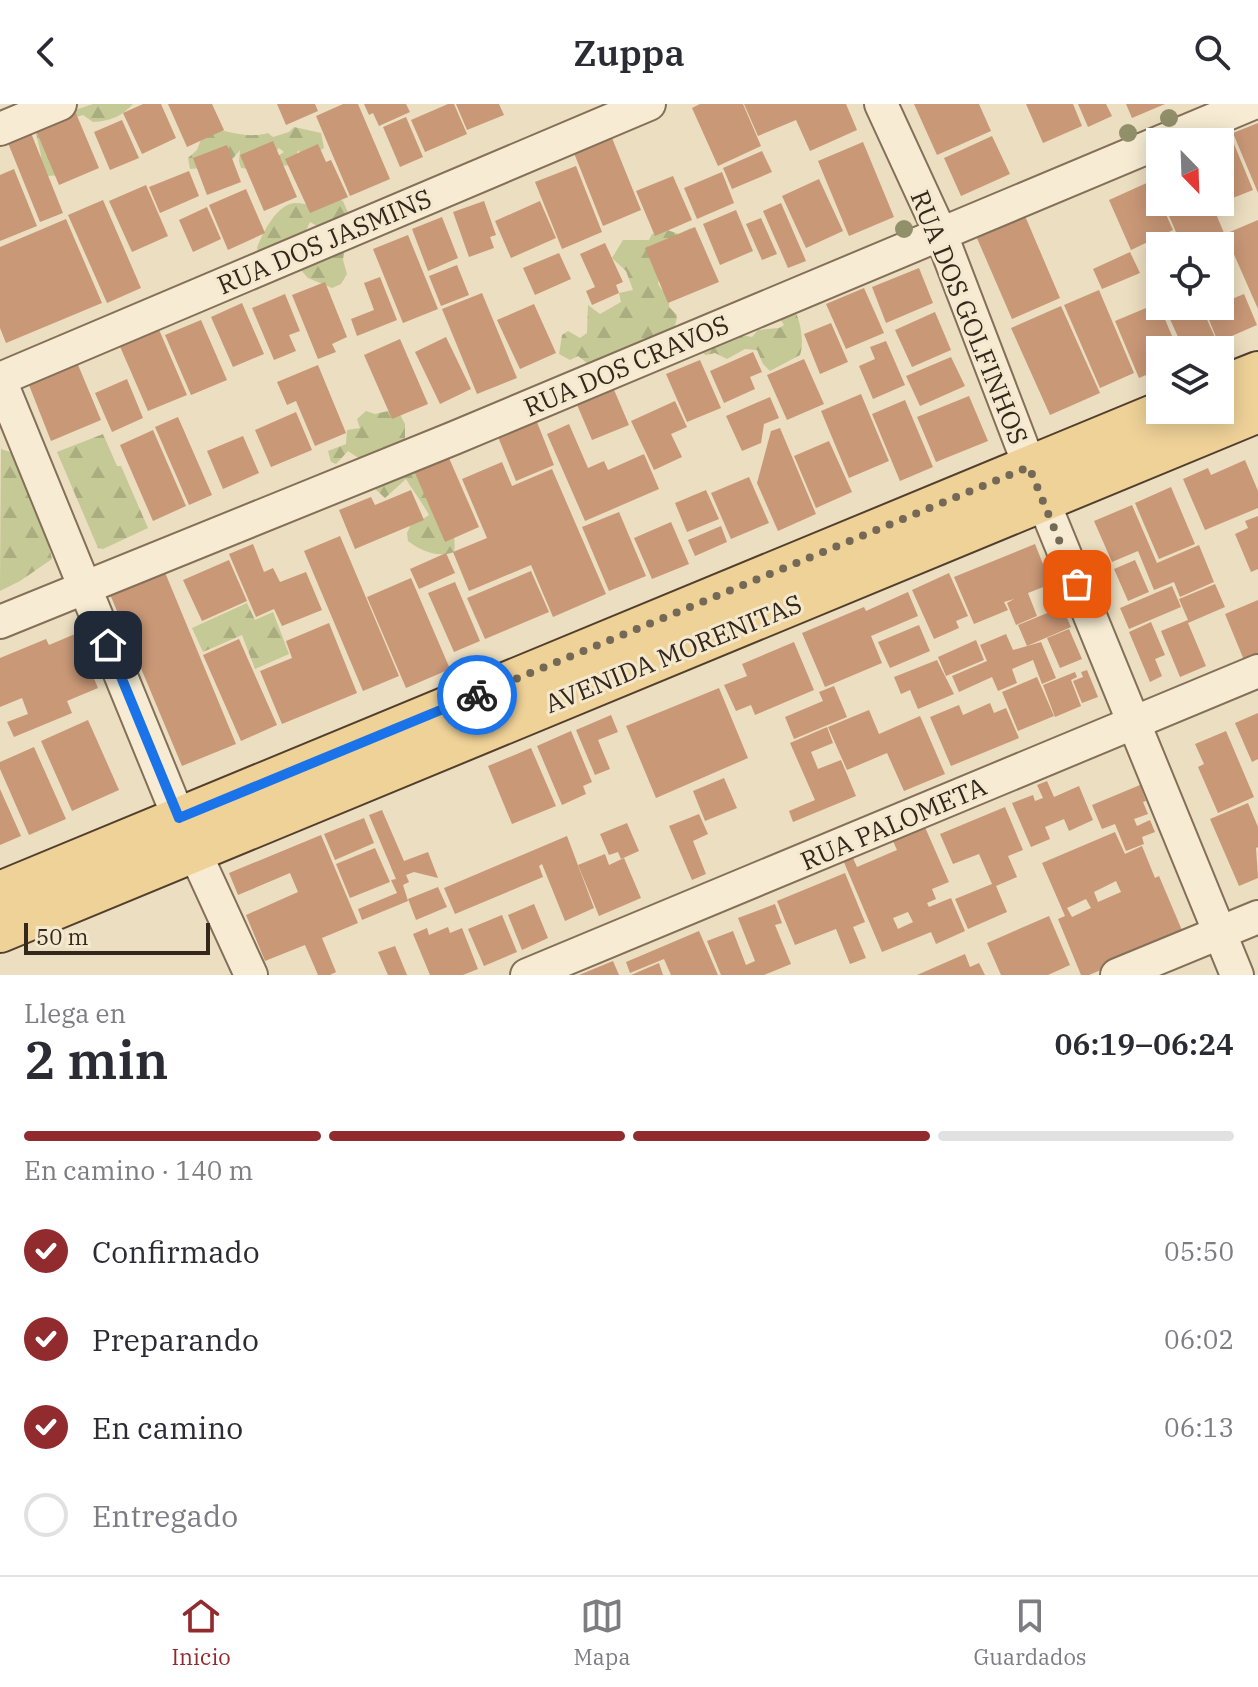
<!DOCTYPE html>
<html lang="es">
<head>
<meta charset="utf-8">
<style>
  :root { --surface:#fff; --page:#f2f2f3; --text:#2b2b33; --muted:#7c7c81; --line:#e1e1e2; --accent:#912b2d }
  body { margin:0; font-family:"IBM Plex Serif",serif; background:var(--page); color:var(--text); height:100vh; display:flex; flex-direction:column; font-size:30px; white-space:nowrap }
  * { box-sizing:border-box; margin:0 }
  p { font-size:26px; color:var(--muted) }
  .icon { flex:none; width:44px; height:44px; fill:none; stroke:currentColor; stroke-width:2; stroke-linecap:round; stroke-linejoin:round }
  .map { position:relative; height:871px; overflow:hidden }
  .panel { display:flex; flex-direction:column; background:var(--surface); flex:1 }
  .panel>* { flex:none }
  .needle { width:52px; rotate:157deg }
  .buttons { position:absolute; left:1146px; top:24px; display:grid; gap:16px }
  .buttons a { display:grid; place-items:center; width:88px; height:88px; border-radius:0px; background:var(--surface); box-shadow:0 4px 20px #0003; font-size:40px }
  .scale { position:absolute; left:24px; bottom:20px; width:186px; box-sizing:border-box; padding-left:8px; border:4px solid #34281d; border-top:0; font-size:22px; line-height:28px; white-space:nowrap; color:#34281d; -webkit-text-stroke:6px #f4e9cf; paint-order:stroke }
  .pin { position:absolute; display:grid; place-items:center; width:68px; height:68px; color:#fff; margin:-34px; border-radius:16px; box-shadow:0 4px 12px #0006 }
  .courier { position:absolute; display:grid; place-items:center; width:80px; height:80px; margin:-40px; border:6px solid #1a73e8; border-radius:50%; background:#fff; color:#222; box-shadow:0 2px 10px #0007 }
  .summary em { font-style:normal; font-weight:600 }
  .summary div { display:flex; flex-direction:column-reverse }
  .summary { display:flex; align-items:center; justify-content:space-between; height:136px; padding:0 24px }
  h1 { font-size:52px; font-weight:600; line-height:60px }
  .bar { display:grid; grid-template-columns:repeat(4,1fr); gap:12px 8px; align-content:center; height:96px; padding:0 24px }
  .bar i { height:10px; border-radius:6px; background:var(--line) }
  .bar .current { background:var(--accent) }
  .bar p { grid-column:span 4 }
  ol { padding:0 24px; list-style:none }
  li { display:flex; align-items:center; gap:24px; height:88px }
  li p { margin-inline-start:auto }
  li .icon { padding:8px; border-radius:50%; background:var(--accent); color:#fff; stroke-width:4 }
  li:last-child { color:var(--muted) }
  li i { width:44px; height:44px; border:4px solid var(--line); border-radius:50% }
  header { display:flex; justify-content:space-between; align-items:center; height:104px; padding:0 24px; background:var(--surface); font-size:36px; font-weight:600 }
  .tabs { display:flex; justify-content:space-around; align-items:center; height:112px; border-top:2px solid var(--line); background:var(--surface); font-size:22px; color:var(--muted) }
  .tabs a { display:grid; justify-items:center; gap:4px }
  .tabs .current { color:var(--accent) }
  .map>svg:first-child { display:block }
  .forest { fill:url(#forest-firs) }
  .building { fill:#c99877; fill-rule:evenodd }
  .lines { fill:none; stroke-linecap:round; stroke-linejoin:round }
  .minor-casing { stroke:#846f59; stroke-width:36 }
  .major-casing { stroke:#523e2d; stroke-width:44 }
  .minor { stroke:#f7ecd3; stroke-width:32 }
  .major { stroke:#efd298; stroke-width:40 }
  .tree { fill:#91906a }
  .done { stroke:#746856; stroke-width:8; stroke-dasharray:0 14.4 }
  .route { stroke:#1a73e8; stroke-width:10 }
  .labels { text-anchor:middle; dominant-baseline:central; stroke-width:6; stroke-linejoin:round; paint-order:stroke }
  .street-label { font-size:26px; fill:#34281d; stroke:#f4e9cf }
</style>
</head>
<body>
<header><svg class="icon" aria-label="back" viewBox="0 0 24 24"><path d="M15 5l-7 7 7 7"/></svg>Zuppa<svg class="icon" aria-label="search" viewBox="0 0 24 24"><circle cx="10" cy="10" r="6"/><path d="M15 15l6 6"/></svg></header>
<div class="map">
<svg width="1258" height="871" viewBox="0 0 1258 871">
  <defs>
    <pattern id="forest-firs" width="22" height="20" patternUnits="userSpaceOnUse" patternTransform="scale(2)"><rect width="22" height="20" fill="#c4c995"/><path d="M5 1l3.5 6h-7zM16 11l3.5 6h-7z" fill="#a9ad80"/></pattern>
  </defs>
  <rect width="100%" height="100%" fill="#ecdec0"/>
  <g class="forest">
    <path d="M 93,0 L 133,0 C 121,13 110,17 93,18 L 83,11 L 56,19 L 63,71 L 47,72 L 39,57 L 41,51 L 34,20 Z"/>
    <path d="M 206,22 C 225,27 248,35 268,29 L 273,33 L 289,28 L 294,23 L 321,29 L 324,44 L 305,55 L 298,46 L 295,61 L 276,62 L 275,54 L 284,48 L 279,44 C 267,57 261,67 241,64 L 239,57 L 240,46 L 224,65 L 213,63 L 190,65 L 188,54 L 197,46 Z"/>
    <path d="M 329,91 L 343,97 L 349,111 L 341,122 L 330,118 L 319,123 L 310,118 L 304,131 L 261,153 L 257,144 C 263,128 277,100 295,99 C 302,99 310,101 316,102 Z"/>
    <path d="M 691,124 L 685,139 L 659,174 L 658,180 L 662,186 L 669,188 L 669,203 L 677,211 C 676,236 655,231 638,238 C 630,242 630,248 624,252 C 615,257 601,259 592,263 L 578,252 L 570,256 L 559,250 L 562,231 L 568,227 L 580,234 L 587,229 L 588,201 L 600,210 L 621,198 L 619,189 L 633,186 L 626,167 L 612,154 L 623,136 L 649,136 L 652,130 L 667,126 L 679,130 Z"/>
    <polygon points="345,140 343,156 347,170 341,180 332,184 308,174 300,165"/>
    <path d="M 798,205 L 796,209 C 801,220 804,239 800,251 L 770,267 L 763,260 L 757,246 L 745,245 L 727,255 L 715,249 L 706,251 L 699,247 L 738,227 L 741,231 L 752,233 L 758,226 L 779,224 L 784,221 L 779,213 Z"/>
    <polygon points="397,305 405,320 405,340 366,359 348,347 336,360 331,358 328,347 346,340 347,326 360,324 357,315 366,307 375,310"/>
    <polygon points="103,330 117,362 121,362 148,424 103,445 98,444 57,348"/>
    <polygon points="1,345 13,349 49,442 52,455 20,477 0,487"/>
    <path d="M 419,358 L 424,365 L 422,370 C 435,391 459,421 454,448 C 438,454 421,447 408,437 L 407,429 L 412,418 L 420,417 L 429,411 C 422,398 413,387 406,375 L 385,394 L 373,383 Z"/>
    <polygon points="247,499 255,516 273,508 289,550 255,565 242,531 203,548 192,524"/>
  </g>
  <g class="building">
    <polygon points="143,0 161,0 176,34 142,50 123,9"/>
    <polygon points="168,0 212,0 224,26 187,43"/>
    <polygon points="277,0 315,0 318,7 286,21"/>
    <polygon points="343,0 358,0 390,75 350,92 316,12"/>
    <polygon points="364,0 406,0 410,8 379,22 373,9 369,11"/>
    <polygon points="448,0 454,0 467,30 425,48 411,16"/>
    <polygon points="456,0 499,0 504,11 467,26"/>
    <polygon points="700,0 743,0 761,42 718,62 692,4"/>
    <polygon points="744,0 846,0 857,26 810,47 796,16 758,32"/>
    <polygon points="914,0 979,0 991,27 937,51"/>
    <polygon points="1026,0 1073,0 1082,22 1043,39"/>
    <polygon points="1078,0 1106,0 1112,12 1088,23"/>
    <polygon points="1126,0 1165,0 1132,14"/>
    <polygon points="75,7 99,64 59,81 35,24"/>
    <polygon points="406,13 423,53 400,63 383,23"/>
    <polygon points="122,16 139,54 110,66 94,28"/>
    <polygon points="1258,19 1258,89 1233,29"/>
    <polygon points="1229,28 1253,86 1220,99 1220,38 1206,38"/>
    <polygon points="31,29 63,109 40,118 8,39"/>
    <polygon points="992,32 1010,70 961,92 944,54"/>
    <polygon points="612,34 641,106 603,122 574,49"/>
    <polygon points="273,37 297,93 264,107 240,51"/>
    <polygon points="863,38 894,113 849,132 818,57"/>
    <polygon points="318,40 326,58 331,56 348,93 310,109 285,55"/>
    <polygon points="227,41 241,78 207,91 193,54"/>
    <polygon points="762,47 772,68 732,85 723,64"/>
    <polygon points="576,62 602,128 562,145 535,78"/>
    <polygon points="14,65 37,122 0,137 0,71"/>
    <polygon points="189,67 199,92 160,109 149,83"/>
    <polygon points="722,68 734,99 697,115 684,84"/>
    <polygon points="673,72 692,116 655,132 636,87"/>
    <polygon points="819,75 843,127 806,144 782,92"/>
    <polygon points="1151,77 1173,126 1131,146 1109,96"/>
    <polygon points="146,81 168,132 132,148 109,97"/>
    <polygon points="246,85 265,129 228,146 209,101"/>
    <polygon points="103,96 141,184 107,199 68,111"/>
    <polygon points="484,97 496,131 490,133 494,144 469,153 453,108"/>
    <polygon points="540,97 556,134 511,154 495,117"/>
    <polygon points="1163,98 1211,98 1224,129 1193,142 1182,142"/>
    <polygon points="781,99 806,157 788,164 763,107"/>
    <polygon points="207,103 221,135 193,148 179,116"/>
    <polygon points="736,106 753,147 720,161 703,120"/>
    <polygon points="1025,112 1060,194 1012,215 976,132"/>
    <polygon points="442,113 458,154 428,167 412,125"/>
    <polygon points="761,114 777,150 762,156 746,120"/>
    <polygon points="66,115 102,199 6,239 0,224 0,143"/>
    <polygon points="1258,116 1258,205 1225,130"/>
    <polygon points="695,123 719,178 668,199 645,144"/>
    <polygon points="408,131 438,205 403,219 373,145"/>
    <polygon points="605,139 623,178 616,181 619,189 592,201 586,187 595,183 580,150"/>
    <polygon points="1130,148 1140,169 1102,185 1093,165"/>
    <polygon points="559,149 571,175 535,191 523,164"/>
    <polygon points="1160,157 1160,193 1147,163"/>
    <polygon points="457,161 469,191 441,202 429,172"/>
    <polygon points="919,164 933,199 886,219 872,183"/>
    <polygon points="380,173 397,216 357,232 351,215 374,206 364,179"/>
    <polygon points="325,178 347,233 332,240 336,248 318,255 292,191"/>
    <polygon points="864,184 884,229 846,245 826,200"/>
    <polygon points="1099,186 1134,269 1100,284 1064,201"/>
    <polygon points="482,189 517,274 477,290 442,205"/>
    <polygon points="285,190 300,227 289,231 296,247 274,256 252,204"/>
    <polygon points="1244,190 1257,221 1218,238 1205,206"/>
    <polygon points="242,199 264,250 233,263 211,213"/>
    <polygon points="1158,199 1178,246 1160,246 1160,265 1139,274 1115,217"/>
    <polygon points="534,200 556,249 520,265 497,216"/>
    <polygon points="1061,202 1100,289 1050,311 1011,224"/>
    <polygon points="1164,202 1201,202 1217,238 1199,246 1184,246"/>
    <polygon points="935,208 951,246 912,263 895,226"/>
    <polygon points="201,216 227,276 191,291 165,231"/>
    <polygon points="831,219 848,258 820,270 804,230"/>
    <polygon points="157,221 187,291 148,307 118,238"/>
    <polygon points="446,233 471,285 440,300 415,248"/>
    <polygon points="400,235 428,300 392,315 364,251"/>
    <polygon points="886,237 905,281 873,295 859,262 875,255 870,243"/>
    <polygon points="753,248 762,268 750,273 755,285 724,299 710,267"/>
    <polygon points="951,253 965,282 920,302 906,272"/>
    <polygon points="804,255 824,300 787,316 767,271"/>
    <polygon points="76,256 101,316 51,337 27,276"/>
    <polygon points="700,256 721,304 687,318 666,270"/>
    <polygon points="318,261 346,329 315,342 296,297 287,301 277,278"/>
    <polygon points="127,275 143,314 112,328 95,289"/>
    <polygon points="612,281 629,321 592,336 575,296"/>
    <polygon points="861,290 889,357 849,374 821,307"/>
    <polygon points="969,292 988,337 936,358 917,313"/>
    <polygon points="770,293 779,314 764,320 761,339 742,347 726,312"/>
    <polygon points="905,296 933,363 900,377 872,310"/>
    <polygon points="675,297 687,323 671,330 682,353 654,366 631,317"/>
    <polygon points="296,308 312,346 271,363 255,326"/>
    <polygon points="178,313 212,391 189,401 155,323"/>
    <polygon points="535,313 554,361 516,377 496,328"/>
    <polygon points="569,320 588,364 604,357 608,366 644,350 659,385 585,417 547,330"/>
    <polygon points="780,324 816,410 778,427 757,379 771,327"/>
    <polygon points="153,326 186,402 153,417 120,341"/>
    <polygon points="243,332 259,369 223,385 207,347"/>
    <polygon points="829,337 852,388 816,404 794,352"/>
    <polygon points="449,354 479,423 445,438 415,369"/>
    <polygon points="1245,356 1258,387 1258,404 1205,426 1183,375 1208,364 1211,371"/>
    <polygon points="502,358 512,382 552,365 606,490 553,513 531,461 469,487 453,448 487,434 462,375"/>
    <polygon points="749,373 769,419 731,435 711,389"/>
    <polygon points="1171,383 1195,440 1159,455 1135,399"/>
    <polygon points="411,386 424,416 355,445 339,406 371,393 375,401"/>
    <polygon points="706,386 719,415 687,428 675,399"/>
    <polygon points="1132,401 1157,459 1199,441 1214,478 1180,493 1174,478 1154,486 1138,447 1112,458 1094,417"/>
    <polygon points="619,408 646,472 609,487 582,423"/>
    <polygon points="1258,412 1258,465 1251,468 1235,430 1248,424 1245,417"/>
    <polygon points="671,418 689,460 652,475 634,434"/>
    <polygon points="721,422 727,438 695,452 688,436"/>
    <polygon points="340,432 399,572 363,587 304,447"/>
    <polygon points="253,440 264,468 273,464 280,478 306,468 322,506 282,522 274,505 256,513 229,450"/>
    <polygon points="1035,440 1051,480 1028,489 1037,512 1016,521 1007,499 1014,495 1004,498 1008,506 974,520 954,473"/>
    <polygon points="446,449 455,469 419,485 410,465"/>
    <polygon points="229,456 247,497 202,517 183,476"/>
    <polygon points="1135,456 1149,488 1128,497 1114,465"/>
    <polygon points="164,466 236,640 182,662 109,488"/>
    <polygon points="531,467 549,508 485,535 467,494"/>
    <polygon points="949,469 968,512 956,517 959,524 934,535 912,486"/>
    <polygon points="411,474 450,565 406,584 367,493"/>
    <polygon points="455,478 480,537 454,548 428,489"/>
    <polygon points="1215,480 1225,503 1188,519 1206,562 1180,573 1161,527 1188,516 1179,495"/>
    <polygon points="1172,482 1181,503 1129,525 1120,504"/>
    <polygon points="908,488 918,512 871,532 882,559 825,583 802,529 864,503 866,507"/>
    <polygon points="1258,496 1258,556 1246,561 1225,510"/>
    <polygon points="1062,503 1071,523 1027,542 1018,521"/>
    <polygon points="1151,518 1165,551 1155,555 1162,572 1150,578 1129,528"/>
    <polygon points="329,519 357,589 282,620 260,567 292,554 286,537"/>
    <polygon points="919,521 930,547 890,564 878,538"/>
    <polygon points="1069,525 1082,555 1060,564 1047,534"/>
    <polygon points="75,530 98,584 67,597 72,609 14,633 7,618 28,610 22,594 0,603 0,554 46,535 49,541"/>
    <polygon points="1006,530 1013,546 1041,538 1056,574 1042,580 1033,556 1012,565 1017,579 998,587 992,573 959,588 952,572 987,557 980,541"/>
    <polygon points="239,535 277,621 241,637 203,551"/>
    <polygon points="976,536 984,556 946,572 938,553"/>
    <polygon points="794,538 814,586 755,611 751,601 736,607 724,581 747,572 742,560"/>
    <polygon points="937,556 954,590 918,605 910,586 901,590 894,573"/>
    <polygon points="1087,566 1098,593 1082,599 1073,577 1083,573 1081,568"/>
    <polygon points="1075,568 1077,573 1071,576 1081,602 1055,613 1043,581"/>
    <polygon points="1037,573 1054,612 1018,627 1002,588"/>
    <polygon points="834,582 847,613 794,635 785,613 823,597 819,588"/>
    <polygon points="719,584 748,654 656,694 626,622"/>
    <polygon points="990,599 994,609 1006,604 1019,634 951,662 930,613 959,601 963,611"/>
    <polygon points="869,606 879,630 920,612 945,670 904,687 887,649 847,666 828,623"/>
    <polygon points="1258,609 1258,655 1252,658 1235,619"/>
    <polygon points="611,611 618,628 598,636 610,665 595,671 576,626"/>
    <polygon points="88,616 119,686 72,707 41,637"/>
    <polygon points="827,623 833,639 811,648 818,665 841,656 856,692 793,718 789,707 815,696 790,639"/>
    <polygon points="571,627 592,678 583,682 586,690 562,701 537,642"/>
    <polygon points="1226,627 1254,693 1218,709 1198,663 1204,660 1195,640"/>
    <polygon points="34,643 66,715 29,731 0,665 0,658"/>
    <polygon points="531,644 556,702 512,720 488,662"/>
    <polygon points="724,674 737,704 705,717 693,687"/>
    <polygon points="1047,677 1054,693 1079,682 1093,716 1069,727 1064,715 1045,723 1050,735 1031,743 1012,699 1033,691 1035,697 1043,694 1037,681"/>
    <polygon points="1140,681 1146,697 1143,698 1148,710 1134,715 1137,722 1150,716 1155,728 1142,733 1144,740 1126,747 1115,720 1102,725 1092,701"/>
    <polygon points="0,685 21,732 0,741"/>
    <polygon points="1248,699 1258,723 1258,743 1256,744 1258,774 1239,782 1210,715"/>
    <polygon points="1005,703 1023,746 1008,752 1017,773 996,782 1007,808 968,825 955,795 992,780 979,750 953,760 940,730"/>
    <polygon points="382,706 404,757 428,748 438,774 414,768 406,771 409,778 403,781 408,797 362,816 358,805 397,789 391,776 396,775 369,711"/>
    <polygon points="699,710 708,730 693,737 706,770 692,776 669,722"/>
    <polygon points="364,714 374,739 335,756 324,730"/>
    <polygon points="627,719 639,747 621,755 618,748 609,751 600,730"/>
    <path d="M 924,721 L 949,778 L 932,785 L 936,795 L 927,799 L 929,803 L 951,794 L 965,827 L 936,840 L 931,828 L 882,848 L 843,756 L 852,752 L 857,763 L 897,746 L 892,735 ZM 908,808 L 913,818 L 898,825 L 893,814 Z"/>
    <path d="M 1115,728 L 1125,750 L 1142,742 L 1155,774 L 1159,772 L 1184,831 L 1089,871 L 1081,871 L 1058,815 L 1065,812 L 1042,759 ZM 1116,777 L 1121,788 L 1098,798 L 1094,788 ZM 1086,795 L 1091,804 L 1072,813 L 1067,804 Z"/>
    <polygon points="321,731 358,819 322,834 336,868 330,871 318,871 305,841 265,857 246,811 298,788 290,769 238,791 229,769"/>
    <polygon points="567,732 594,804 565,817 542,760 539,762 543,773 455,810 444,784"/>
    <polygon points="375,744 390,778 350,794 336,760"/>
    <polygon points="605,750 609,761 624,754 641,794 599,812 578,761"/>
    <polygon points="845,769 865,818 853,823 866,854 850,860 836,825 795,841 777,797"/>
    <polygon points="438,783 447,803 416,816 408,795"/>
    <polygon points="534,800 548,834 522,846 508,811"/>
    <polygon points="775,800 782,819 775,821 791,860 764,871 721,871 707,837 733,827 746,861 755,857 738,814"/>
    <polygon points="502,811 517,848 484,862 468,825"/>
    <polygon points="1049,812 1070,861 1048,871 1001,871 987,839"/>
    <polygon points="448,823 450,829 462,824 478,865 463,871 430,871 413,830 427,824 429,831"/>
    <polygon points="699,827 718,871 671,871 664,855 630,869 626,858"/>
    <polygon points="395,842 407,871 388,871 378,848"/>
    <polygon points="965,850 970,863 979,859 985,871 917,871"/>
    <polygon points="613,857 619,871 579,871"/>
    <polygon points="659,859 663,871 631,871"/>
  </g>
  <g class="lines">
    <g class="minor-casing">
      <g id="minor">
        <polyline points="881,0 940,128 1043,397 1237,871"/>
        <polyline points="0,25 60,0"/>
        <polyline points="0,275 649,0"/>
        <polyline points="0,276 179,714 251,871"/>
        <polyline points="0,518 454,334 1251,0"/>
        <polyline points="527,871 1258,567"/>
        <polyline points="1117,871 1258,813"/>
      </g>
    </g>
    <g class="major-casing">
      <g id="major">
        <polyline points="1220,283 1258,268"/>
        <polyline points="0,788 1166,306"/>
        <polyline points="0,828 1258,308"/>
      </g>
    </g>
    <use href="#minor" class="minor"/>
    <use href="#major" class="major"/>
  </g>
  <g class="tree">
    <circle cx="1169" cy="14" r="9"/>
    <circle cx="1128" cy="29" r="9"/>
    <circle cx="904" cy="125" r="9"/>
  </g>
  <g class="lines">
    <polyline class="done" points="477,591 1029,363 1077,480"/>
    <polyline class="route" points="108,541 179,714 477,591"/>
  </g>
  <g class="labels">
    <g class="street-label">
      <text transform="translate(324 137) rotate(-23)">RUA DOS JASMINS</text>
      <text transform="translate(970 213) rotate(68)">RUA DOS GOLFINHOS</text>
      <text transform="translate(626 261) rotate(-23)">RUA DOS CRAVOS</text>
      <text transform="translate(673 549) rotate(-22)">AVENIDA MORENITAS</text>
      <text transform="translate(893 719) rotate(-23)">RUA PALOMETA</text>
    </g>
  </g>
</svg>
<div class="buttons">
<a><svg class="needle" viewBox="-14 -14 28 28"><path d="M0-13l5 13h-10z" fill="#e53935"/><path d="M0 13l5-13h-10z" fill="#7c7c81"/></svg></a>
<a><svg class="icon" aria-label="locate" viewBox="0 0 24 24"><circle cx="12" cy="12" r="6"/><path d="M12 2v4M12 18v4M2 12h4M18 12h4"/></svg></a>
<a><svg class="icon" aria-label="layers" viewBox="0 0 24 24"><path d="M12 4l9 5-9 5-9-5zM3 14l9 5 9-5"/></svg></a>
</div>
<div class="scale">50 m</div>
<div class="pin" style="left:1077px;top:480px;background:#ea580c"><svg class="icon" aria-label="bag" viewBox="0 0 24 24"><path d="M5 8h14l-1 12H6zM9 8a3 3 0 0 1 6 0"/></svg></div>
<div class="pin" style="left:108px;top:541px;background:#1f2937"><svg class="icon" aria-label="home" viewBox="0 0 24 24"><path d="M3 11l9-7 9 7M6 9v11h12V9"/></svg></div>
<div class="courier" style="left:477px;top:591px"><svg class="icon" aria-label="bike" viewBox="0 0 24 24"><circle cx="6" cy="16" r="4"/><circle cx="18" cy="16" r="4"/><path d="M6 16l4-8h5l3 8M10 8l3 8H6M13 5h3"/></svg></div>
</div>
<section class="panel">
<div class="summary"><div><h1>2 min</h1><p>Llega en</p></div><em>06:19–06:24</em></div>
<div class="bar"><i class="current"></i><i class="current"></i><i class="current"></i><i></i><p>En camino · 140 m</p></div>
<ol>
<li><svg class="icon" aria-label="check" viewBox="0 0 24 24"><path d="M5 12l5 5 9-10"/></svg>Confirmado<p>05:50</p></li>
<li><svg class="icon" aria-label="check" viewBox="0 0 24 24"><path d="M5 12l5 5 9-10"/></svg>Preparando<p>06:02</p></li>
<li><svg class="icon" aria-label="check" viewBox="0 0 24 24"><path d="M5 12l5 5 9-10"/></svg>En camino<p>06:13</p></li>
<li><i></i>Entregado</li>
</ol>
</section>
<nav class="tabs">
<a class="current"><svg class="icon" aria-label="home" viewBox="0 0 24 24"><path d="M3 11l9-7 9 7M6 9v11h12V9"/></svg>Inicio</a>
<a><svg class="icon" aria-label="map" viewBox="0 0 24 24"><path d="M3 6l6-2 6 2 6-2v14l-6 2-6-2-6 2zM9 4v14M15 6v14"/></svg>Mapa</a>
<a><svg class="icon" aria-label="saved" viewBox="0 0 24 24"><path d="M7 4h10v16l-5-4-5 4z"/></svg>Guardados</a>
</nav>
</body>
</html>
